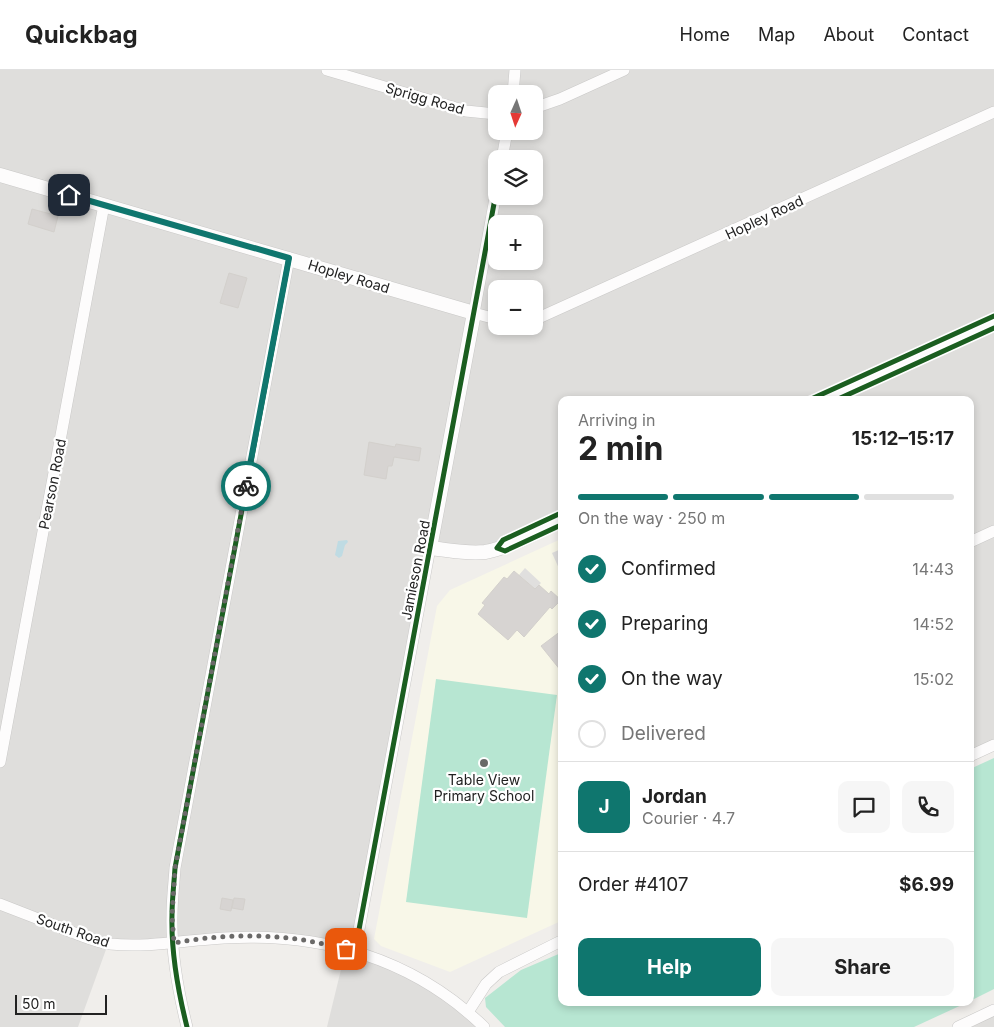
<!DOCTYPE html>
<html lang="en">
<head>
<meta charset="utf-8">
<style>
  :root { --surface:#fff; --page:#f6f6f6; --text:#222; --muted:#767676; --line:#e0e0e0; --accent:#0f766e }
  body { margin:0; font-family:Inter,sans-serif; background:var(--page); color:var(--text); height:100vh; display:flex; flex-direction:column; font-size:19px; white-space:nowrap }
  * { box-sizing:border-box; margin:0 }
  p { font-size:16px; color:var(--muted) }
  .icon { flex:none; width:28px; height:28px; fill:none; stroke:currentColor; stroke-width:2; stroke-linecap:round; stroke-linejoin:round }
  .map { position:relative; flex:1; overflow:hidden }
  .side { position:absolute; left:558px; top:326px; width:416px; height:610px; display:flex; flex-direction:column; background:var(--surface); border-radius:10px; box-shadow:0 2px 8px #0003 }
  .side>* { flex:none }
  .needle { width:32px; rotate:183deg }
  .buttons { position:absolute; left:488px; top:15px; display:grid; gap:10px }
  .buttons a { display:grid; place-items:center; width:55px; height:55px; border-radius:10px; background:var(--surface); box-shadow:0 2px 8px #0003; font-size:25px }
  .scale { position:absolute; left:15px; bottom:12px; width:92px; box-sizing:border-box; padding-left:5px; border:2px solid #222; border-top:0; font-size:14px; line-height:18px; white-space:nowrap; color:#222; -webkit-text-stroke:4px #fff; paint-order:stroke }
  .pin { position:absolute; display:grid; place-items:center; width:42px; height:42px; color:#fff; margin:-21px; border-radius:10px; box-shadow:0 2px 8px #0006 }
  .courier { position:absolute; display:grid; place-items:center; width:50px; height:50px; margin:-25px; border:4px solid #0f766e; border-radius:50%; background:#fff; color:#222; box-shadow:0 1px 6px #0007 }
  .headline em { font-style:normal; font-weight:700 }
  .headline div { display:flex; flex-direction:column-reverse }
  .headline { display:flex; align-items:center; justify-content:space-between; height:85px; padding:0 20px }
  h1 { font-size:32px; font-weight:700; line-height:38px }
  .bar { display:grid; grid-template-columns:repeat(4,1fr); gap:8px 5px; align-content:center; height:60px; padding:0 20px }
  .bar i { height:6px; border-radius:4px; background:var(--line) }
  .bar .current { background:var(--accent) }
  .bar p { grid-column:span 4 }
  .line { display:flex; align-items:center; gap:12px; padding:0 20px; border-top:1px solid var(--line) }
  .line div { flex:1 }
  .round { display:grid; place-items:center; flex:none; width:52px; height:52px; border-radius:10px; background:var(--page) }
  ol { padding:0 20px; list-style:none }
  li { display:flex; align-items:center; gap:15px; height:55px }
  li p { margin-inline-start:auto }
  li .icon { padding:5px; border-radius:50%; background:var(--accent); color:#fff; stroke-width:4 }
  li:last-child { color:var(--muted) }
  li i { width:28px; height:28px; border:2px solid var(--line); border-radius:50% }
  .action { display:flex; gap:10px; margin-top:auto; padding:10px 20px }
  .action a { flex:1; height:58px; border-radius:10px; background:var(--accent); color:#fff; font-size:20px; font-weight:700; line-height:58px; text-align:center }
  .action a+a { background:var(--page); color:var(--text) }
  header { display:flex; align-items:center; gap:30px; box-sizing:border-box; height:70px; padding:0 25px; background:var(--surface); border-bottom:1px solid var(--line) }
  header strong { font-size:24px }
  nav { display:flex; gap:28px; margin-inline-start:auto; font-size:18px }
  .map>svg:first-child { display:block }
  .residential { fill:#dfdedc; fill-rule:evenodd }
  .education { fill:#f8f7e8 }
  .pitch { fill:#b7e6d2 }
  .parking { fill:#e0dfde }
  .water { fill:#bfdbe3 }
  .building { fill:#d7d4d2; stroke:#d3d0cc }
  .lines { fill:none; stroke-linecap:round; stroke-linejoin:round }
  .minor-casing { stroke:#c9c8c7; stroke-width:12 }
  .tertiary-casing { stroke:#c9c8c7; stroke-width:15 }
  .minor { stroke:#fdfcfc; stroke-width:11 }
  .tertiary { stroke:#fdfcfc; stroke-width:14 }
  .cycleway-casing { stroke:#fff; stroke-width:8 }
  .cycleway { stroke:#1b5e20; stroke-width:5 }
  .done { stroke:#6a6968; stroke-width:5; stroke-dasharray:0 9 }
  .route { stroke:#0f766e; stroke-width:6 }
  .poi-dot { fill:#6a6968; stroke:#fff; stroke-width:2 }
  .labels { text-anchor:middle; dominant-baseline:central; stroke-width:4.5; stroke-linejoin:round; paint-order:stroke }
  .street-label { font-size:14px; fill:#222; stroke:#fff }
  .poi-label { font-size:14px; fill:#222; stroke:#fff }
</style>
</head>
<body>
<header>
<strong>Quickbag</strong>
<nav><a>Home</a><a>Map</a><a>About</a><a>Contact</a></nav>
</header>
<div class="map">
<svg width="994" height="957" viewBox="0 0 994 957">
  <rect width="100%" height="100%" fill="#f0eeeb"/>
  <g class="residential">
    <path d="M 0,0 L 994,0 L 994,675 L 970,686 L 970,330 L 561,330 L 561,450 L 504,476 L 431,478 L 355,881 L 391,895 L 484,957 L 327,957 L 346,879 L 289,868 L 108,874 L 78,957 L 0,957 ZM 496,24 L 534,24 L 534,61 L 496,61 ZM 496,89 L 534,89 L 534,126 L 496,126 ZM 496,154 L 534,154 L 534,191 L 496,191 ZM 496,219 L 534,219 L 534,256 L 496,256 Z"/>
    <polygon points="994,940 994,957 958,957"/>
  </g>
  <polygon class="education" points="561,469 561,851 450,902 381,876 374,869 437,536 450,520"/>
  <g class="pitch">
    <polygon points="436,609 557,625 527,848 406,832"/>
    <polygon points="994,688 994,919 970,931 970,699"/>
    <polygon points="561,883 561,932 966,933 914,957 505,957 486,937 485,928 521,900"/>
  </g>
  <g class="parking">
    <polygon points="561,479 561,503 552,483"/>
    <polygon points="525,498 541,513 535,519 519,505"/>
  </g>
  <polygon class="water" points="338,471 347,470 348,472 345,475 342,486 339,488 335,485"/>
  <g class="building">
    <polygon points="32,139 58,146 54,162 28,154"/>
    <polygon points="229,203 247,208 238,238 220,233"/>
    <polygon points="369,372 395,377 396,374 421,378 419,391 394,387 392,396 388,396 386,409 364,405"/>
    <polygon points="514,501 535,519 539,515 549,524 551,521 561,530 552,539 550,537 524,567 517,560 508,570 478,544 485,535 482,533 504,507 507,509"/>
    <polygon points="561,561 561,601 541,576"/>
    <polygon points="222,828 233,830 231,841 220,839"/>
    <polygon points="234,828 245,829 243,840 232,838"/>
  </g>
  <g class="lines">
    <g class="minor-casing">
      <g id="minor">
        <polyline points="327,0 466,41 496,44"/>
        <polyline points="513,24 515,0"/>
        <polyline points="534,38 560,29 624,0"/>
        <polyline points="502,89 507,61"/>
        <polyline points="496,123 474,243 496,249"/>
        <polyline points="534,250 994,42"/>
        <polyline points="970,472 994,461"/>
        <polyline points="970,686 994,675"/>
        <polyline points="0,692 104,135"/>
        <path d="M 0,834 C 21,842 43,851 64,859 C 78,864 95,872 110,874 C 148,878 186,870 224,868 C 321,862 413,888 484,957"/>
        <polyline points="355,881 430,478"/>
        <polyline points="468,942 486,914 499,902 561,871"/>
        <path d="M 187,957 C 178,921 171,882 172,845 C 172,829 174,814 175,798 L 289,188"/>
        <polyline points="958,957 994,940"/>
      </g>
    </g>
    <g class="tertiary-casing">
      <g id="tertiary">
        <path d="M 0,105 L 474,243 L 430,478 C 449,480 466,484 485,482 C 509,478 539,461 561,450"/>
        <polyline points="825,330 994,253"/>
      </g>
    </g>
    <use href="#minor" class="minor"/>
    <use href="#tertiary" class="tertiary"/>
    <g class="cycleway-casing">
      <g id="cycleway">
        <polyline points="809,330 994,246"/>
        <polyline points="836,330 994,258"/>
        <polyline points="561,443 503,470 497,478 505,481 561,455"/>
        <polyline points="355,881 496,123"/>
        <path d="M 187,957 C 178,921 171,882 172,845 C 172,829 174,814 175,798 L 289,188"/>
      </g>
    </g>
    <use href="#cycleway" class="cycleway"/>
  </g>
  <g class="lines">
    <path class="done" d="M 246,416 L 175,798 L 172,846 L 174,873 C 210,866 251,864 289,868 C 308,870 327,875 346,879"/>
    <polyline class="route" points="69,125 289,188 246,416"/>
  </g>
  <circle class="poi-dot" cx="484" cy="693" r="5"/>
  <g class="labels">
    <g class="street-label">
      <text transform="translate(425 28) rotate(16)">Sprigg Road</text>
      <text transform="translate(764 147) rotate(-25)">Hopley Road</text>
      <text transform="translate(349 206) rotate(17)">Hopley Road</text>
      <text transform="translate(52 414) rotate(-79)">Pearson Road</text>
      <text transform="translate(415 500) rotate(-79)">Jamieson Road</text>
      <text transform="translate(73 860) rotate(19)">South Road</text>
    </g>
    <g class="poi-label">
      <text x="484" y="709">Table View<tspan x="484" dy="16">Primary School</tspan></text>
    </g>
  </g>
</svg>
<div class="buttons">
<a><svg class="needle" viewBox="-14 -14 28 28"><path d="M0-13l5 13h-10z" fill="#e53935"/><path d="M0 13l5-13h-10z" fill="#767676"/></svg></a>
<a><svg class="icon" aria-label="layers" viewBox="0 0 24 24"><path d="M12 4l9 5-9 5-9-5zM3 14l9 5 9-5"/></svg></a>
<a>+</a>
<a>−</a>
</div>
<div class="scale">50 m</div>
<div class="pin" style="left:346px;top:879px;background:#ea580c"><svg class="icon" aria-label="bag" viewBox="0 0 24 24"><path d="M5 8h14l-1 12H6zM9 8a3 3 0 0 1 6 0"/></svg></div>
<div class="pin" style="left:69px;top:125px;background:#1f2937"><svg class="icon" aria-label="home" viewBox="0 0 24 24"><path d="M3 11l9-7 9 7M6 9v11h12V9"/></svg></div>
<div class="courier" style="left:246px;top:416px"><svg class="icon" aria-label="bike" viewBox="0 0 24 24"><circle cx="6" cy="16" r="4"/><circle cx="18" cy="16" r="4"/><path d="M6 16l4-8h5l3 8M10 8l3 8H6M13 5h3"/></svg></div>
<section class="side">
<div class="headline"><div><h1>2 min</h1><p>Arriving in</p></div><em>15:12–15:17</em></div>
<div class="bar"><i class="current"></i><i class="current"></i><i class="current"></i><i></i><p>On the way · 250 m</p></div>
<ol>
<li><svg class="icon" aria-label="check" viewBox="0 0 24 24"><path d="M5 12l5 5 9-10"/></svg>Confirmed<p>14:43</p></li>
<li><svg class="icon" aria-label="check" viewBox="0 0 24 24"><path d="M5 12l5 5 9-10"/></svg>Preparing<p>14:52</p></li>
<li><svg class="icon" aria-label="check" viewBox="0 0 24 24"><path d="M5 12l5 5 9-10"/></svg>On the way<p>15:02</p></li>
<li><i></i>Delivered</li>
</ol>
<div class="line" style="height:90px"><b class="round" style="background:var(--accent);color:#fff">J</b><div><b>Jordan</b><p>Courier · 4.7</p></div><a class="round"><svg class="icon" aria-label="chat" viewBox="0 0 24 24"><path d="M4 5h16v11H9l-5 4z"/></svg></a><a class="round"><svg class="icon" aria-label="phone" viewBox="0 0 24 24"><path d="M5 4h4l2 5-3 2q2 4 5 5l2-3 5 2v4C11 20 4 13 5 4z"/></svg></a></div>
<div class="line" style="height:65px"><div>Order #4107</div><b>$6.99</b></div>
<div class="action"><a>Help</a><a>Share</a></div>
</section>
</div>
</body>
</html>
